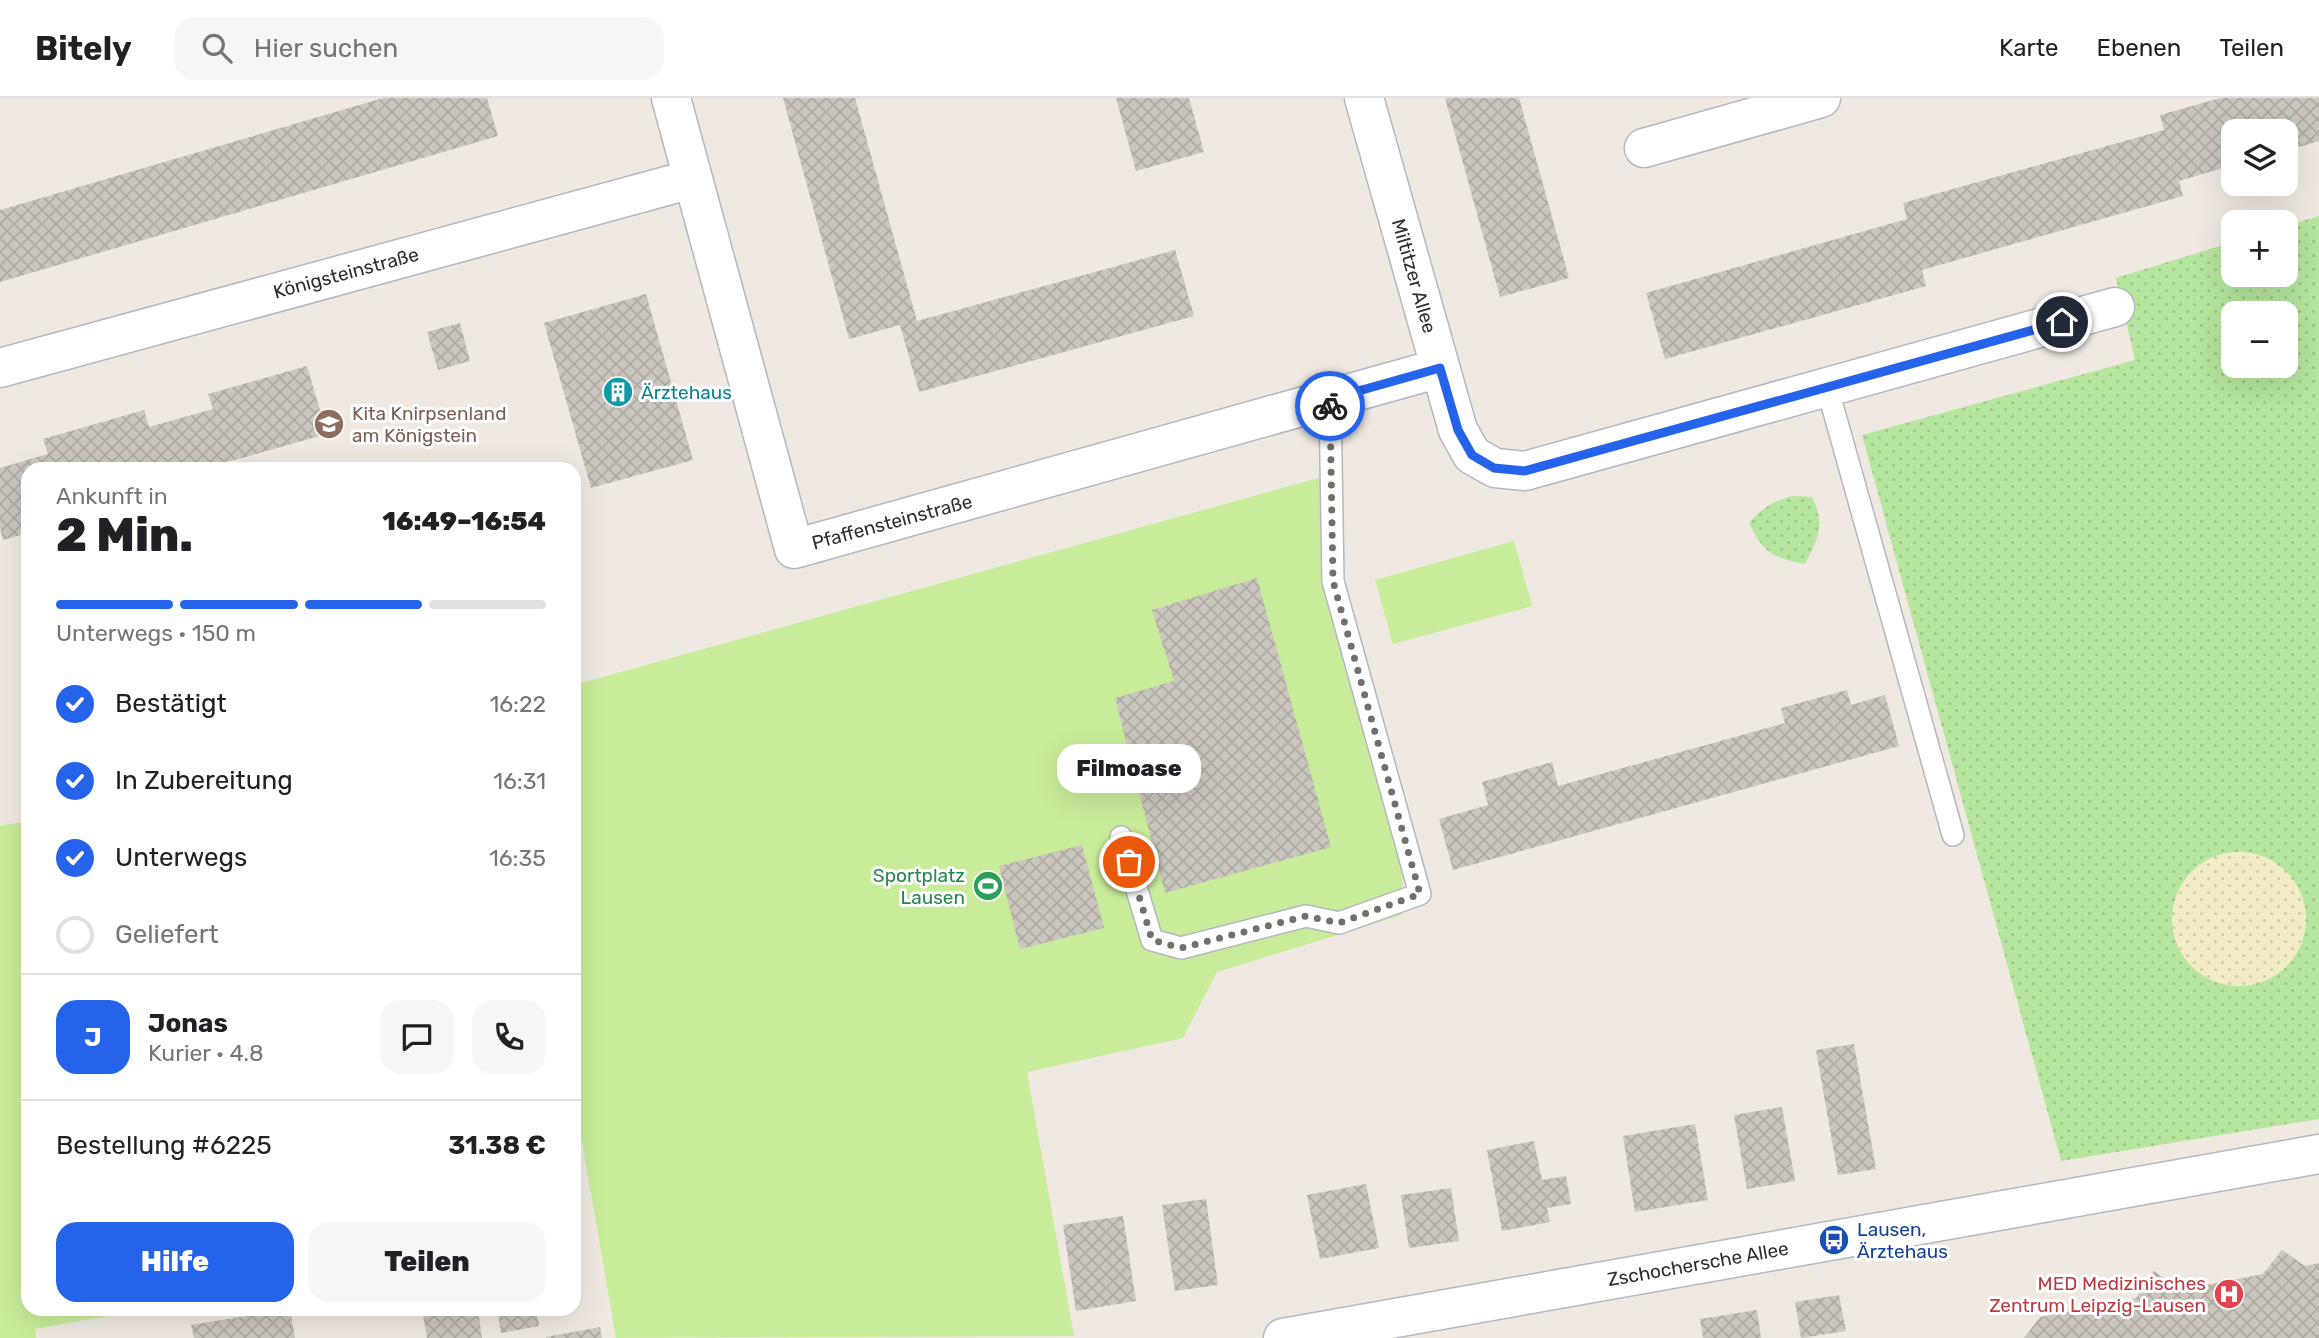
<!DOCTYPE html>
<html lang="de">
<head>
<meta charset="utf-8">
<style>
  :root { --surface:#fff; --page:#f6f6f6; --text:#202124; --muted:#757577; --line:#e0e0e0; --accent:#2563eb }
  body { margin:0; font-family:Rubik,sans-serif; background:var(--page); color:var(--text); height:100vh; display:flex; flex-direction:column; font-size:26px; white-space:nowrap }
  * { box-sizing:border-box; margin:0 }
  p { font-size:23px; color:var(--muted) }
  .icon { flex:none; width:38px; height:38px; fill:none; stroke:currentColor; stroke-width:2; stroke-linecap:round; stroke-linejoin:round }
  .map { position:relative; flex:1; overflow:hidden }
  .details { position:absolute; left:21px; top:364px; width:560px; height:854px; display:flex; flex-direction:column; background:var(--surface); border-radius:21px; box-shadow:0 7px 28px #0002 }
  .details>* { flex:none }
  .fabs { position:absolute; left:2221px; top:21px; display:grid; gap:14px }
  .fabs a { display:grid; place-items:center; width:77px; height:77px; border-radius:14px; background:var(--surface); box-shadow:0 7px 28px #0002; font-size:35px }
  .pin { position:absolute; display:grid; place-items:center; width:60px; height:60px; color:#fff; margin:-30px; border:4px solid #fff; border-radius:50%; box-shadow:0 2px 7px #0007 }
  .courier { position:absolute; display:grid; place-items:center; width:70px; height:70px; margin:-35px; border:5px solid #2563eb; border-radius:50%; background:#fff; color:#222; box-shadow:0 2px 9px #0007 }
  .bubble { position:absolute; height:49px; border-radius:21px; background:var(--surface); box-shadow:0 7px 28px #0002; font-size:23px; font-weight:800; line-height:49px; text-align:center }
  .headline em { font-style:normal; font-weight:800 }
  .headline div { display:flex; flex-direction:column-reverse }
  .headline { display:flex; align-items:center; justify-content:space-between; height:119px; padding:0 35px }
  h1 { font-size:46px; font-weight:800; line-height:52px }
  .bar { display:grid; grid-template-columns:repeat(4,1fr); gap:10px 7px; align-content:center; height:84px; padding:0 35px }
  .bar i { height:9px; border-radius:5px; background:var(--line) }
  .bar .on { background:var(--accent) }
  .bar p { grid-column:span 4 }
  .line { display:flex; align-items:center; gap:18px; padding:0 35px; border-top:2px solid var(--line) }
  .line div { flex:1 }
  .round { display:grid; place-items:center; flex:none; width:74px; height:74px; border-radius:21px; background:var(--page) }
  ol { padding:0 35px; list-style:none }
  li { display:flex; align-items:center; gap:21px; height:77px }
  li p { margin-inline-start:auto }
  li .icon { padding:7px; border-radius:50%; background:var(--accent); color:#fff; stroke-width:4 }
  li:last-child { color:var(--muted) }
  li i { width:38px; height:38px; border:4px solid var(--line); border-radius:50% }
  .primary-button { display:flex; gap:14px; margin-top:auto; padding:14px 35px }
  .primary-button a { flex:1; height:80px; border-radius:21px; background:var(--accent); color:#fff; font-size:28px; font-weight:800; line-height:80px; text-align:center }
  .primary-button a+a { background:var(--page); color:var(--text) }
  header { display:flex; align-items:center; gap:42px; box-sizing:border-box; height:98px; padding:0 35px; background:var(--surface); border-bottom:2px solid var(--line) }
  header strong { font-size:33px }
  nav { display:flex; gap:38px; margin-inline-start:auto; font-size:24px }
  .search { width:490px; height:63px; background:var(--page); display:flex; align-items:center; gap:18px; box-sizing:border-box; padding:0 24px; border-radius:21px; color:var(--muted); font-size:26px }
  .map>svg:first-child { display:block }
  .green { fill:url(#green-dots); fill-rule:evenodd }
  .sand { fill:url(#sand-dots) }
  .pitch { fill:#c9ec9a }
  .building { fill:url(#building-cross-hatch) }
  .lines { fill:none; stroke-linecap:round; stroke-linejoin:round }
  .service-casing { stroke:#b4b7c1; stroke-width:24 }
  .minor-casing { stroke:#b4b7c1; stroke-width:41 }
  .tertiary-casing { stroke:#b4b7c1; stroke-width:41 }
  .service { stroke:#fff; stroke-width:21 }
  .minor { stroke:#fff; stroke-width:38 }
  .tertiary { stroke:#fff; stroke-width:38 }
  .done { stroke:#726f6d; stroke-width:7; stroke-dasharray:0 12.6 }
  .route { stroke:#2563eb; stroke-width:9 }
  .labels { text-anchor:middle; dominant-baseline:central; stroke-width:6; stroke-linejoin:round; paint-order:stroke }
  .street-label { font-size:19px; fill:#2e2e2e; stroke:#fff }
  .culture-label { font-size:19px; fill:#0d838f; stroke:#fff; text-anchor:start }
  .education-label { font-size:19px; fill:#785e54; stroke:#fff; text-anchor:start }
  .leisure-label { font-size:19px; fill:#27864d; stroke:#fff; text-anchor:end }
  .transit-label { font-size:19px; fill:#164399; stroke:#fff; text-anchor:start }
  .health-label { font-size:19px; fill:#be3a42; stroke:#fff; text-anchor:end }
</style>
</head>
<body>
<header>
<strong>Bitely</strong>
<div class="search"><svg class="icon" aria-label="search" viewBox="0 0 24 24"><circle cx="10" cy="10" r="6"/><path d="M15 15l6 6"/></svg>Hier suchen</div>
<nav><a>Karte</a><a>Ebenen</a><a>Teilen</a></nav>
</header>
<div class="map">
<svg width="2319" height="1240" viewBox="0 0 2319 1240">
  <defs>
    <pattern id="green-dots" width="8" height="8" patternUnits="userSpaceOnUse" patternTransform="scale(1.75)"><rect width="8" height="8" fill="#b6e59e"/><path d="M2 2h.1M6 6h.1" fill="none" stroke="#9dc588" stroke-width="1.8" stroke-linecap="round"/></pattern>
    <pattern id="sand-dots" width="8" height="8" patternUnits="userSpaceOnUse" patternTransform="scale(1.75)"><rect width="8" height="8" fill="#f3ecc5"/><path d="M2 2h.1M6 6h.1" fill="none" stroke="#d1cbaa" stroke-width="1.8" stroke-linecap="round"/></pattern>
    <pattern id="building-cross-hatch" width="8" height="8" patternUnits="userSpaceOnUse" patternTransform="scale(1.75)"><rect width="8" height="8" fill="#cbc7bf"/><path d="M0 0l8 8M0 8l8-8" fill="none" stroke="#afaba4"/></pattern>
  </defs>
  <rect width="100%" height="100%" fill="#efe9e1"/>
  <g class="green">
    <path d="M 2319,118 L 2319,1021 L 2061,1063 L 1862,337 L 2135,262 L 2116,180 L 2233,144 L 2233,177 L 2286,177 L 2286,128 ZM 2233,215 L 2286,215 L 2286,268 L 2233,268 Z"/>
    <path d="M 1793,398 L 1812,399 C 1826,427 1818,440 1805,466 C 1772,459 1764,456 1749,425 C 1762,410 1773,403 1793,398 Z"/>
  </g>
  <circle class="sand" cx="2239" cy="821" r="67"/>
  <g class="pitch">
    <polygon points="1322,379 1323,487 1403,759 1402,817 1217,874 1183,940 1027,974 1074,1238 616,1240 582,1044 574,1045 574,587"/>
    <polygon points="1514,443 1532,508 1393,546 1375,482"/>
    <polygon points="28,723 28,1211 149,1211 35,1231 36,1240 0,1240 0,728"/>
  </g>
  <g class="building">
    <polygon points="383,0 487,0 498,38 0,184 0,112"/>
    <polygon points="783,0 855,0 917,223 1175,152 1194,218 919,294 900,227 849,241"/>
    <polygon points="1116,0 1189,0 1204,54 1136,73"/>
    <polygon points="1445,0 1519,0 1569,180 1500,199"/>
    <polygon points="2220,0 2319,0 2319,43 2286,53 2286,33 2233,33 2233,67 2179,83 2183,98 1922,172 1926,188 1665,261 1646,195 1907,121 1903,105 2164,32 2160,17"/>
    <polygon points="646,196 693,362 591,390 544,225"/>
    <polygon points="460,225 470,263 438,272 427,234"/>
    <polygon points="307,268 327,336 227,364 229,371 28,371 28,435 3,442 0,430 0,370 48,356 43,341 144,312 149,329 213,311 208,296"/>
    <polygon points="1257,480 1331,749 1165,795 1115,600 1174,583 1152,512"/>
    <polygon points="1847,592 1851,607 1885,597 1899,648 1453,772 1439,721 1488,707 1482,684 1552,664 1558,688 1785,625 1781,610"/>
    <polygon points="1082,747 1104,830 1020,851 999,768"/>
    <polygon points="1854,946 1876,1071 1838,1077 1816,952"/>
    <polygon points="1782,1009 1795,1083 1747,1091 1734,1017"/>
    <polygon points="1695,1026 1708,1102 1635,1114 1623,1038"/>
    <polygon points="1534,1043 1542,1082 1566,1078 1571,1106 1547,1110 1550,1124 1502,1133 1487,1052"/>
    <polygon points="1366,1086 1379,1150 1320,1161 1307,1097"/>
    <polygon points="1451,1090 1459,1143 1409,1150 1401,1097"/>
    <polygon points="1206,1101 1218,1187 1175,1193 1162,1107"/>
    <polygon points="1123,1118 1136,1203 1076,1213 1063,1127"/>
    <polygon points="2282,1152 2305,1168 2319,1165 2319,1240 2024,1240 2040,1219 2136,1200 2154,1173 2180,1192 2263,1176"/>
    <polygon points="1839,1197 1846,1233 1801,1240 1795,1204"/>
    <polygon points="290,1211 295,1240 194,1240 191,1227"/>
    <polygon points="422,1211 478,1211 482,1240 427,1240"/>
    <polygon points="497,1211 536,1211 539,1228 501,1235"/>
    <polygon points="1757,1212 1761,1240 1703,1240 1700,1221"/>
    <polygon points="600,1229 602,1240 546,1240 546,1239"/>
  </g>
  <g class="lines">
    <g class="service-casing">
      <g id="service">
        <polyline points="1827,289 1953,737"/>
        <polyline points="1121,739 1152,842 1181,850 1306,818 1339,825 1420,796 1333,483 1330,301"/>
      </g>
    </g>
    <g class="minor-casing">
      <g id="minor">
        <polyline points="671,0 794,451 1440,270"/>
        <polyline points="1364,0 1458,332 1472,357 1495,370 1525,373 2115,209"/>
        <polyline points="1644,50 1821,0"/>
        <polyline points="0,270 692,81"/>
      </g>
    </g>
    <g class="tertiary-casing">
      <polyline id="tertiary" points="1283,1240 2319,1056"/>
    </g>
    <use href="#service" class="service"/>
    <use href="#minor" class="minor"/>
    <use href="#tertiary" class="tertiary"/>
  </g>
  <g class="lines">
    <polyline class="done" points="1129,764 1152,842 1181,850 1306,818 1339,825 1420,796 1333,483 1330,308"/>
    <polyline class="route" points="1330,308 1330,301 1440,270 1458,332 1472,357 1494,370 1525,373 2062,224"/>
  </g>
  <defs>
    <g id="building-disc" transform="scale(1.575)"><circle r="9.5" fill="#0f9aa8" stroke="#fff"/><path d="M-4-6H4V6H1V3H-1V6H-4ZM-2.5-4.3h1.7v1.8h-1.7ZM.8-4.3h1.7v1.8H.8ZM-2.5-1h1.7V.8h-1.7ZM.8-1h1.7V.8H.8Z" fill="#fff"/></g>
    <g id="school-disc" transform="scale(1.575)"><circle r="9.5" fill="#8d6e63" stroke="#fff"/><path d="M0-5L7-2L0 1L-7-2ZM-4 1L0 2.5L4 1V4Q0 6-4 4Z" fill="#fff"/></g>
    <g id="stadium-disc" transform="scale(1.575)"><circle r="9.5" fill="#2e9e5b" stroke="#fff"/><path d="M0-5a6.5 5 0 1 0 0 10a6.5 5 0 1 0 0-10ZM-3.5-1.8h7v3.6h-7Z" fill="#fff"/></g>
    <g id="bus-disc" transform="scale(1.575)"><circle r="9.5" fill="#1a4fb4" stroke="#fff"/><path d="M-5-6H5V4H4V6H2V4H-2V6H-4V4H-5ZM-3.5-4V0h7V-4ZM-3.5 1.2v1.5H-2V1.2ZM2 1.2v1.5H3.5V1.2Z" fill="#fff"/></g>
    <g id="hospital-disc" transform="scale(1.575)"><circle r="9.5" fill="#e0444e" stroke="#fff"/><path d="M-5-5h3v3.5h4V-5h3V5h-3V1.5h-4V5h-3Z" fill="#fff"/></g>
  </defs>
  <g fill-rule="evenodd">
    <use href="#building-disc" x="618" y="294"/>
    <use href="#school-disc" x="329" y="326"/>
    <use href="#stadium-disc" x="988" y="788"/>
    <use href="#bus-disc" x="1834" y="1142"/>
    <use href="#hospital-disc" x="2229" y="1196"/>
  </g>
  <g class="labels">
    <g class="street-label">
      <text transform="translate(346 175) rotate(-15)">Königsteinstraße</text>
      <text transform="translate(1414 178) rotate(74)">Miltitzer Allee</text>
      <text transform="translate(892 424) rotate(-15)">Pfaffensteinstraße</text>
      <text transform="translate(1698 1166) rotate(-10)">Zschochersche Allee</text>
    </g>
    <g class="culture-label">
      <text x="641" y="294">Ärztehaus</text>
    </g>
    <g class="education-label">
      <text x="352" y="315">Kita Knirpsenland<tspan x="352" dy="22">am Königstein</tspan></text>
    </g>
    <g class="leisure-label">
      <text x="965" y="777">Sportplatz<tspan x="965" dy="22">Lausen</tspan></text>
    </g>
    <g class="transit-label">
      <text x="1857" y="1131">Lausen,<tspan x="1857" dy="22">Ärztehaus</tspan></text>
    </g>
    <g class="health-label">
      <text x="2206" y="1185">MED Medizinisches<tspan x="2206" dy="22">Zentrum Leipzig-Lausen</tspan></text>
    </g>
  </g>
</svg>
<div class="fabs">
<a><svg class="icon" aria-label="layers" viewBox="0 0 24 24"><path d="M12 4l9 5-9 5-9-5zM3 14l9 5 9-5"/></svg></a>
<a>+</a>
<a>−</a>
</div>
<div class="pin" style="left:1129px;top:764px;background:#ea580c"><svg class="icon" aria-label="bag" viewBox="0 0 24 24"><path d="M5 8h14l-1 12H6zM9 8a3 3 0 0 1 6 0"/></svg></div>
<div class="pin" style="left:2062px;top:224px;background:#1f2937"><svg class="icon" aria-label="home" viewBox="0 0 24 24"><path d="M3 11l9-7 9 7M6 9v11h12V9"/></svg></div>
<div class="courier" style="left:1330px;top:308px"><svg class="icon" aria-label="bike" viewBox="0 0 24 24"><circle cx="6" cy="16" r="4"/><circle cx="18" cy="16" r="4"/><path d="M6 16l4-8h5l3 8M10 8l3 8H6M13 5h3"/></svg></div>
<div class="bubble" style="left:1057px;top:646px;width:144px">Filmoase</div>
<section class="details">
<div class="headline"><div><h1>2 Min.</h1><p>Ankunft in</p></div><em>16:49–16:54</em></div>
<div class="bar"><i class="on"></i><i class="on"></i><i class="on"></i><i></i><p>Unterwegs · 150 m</p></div>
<ol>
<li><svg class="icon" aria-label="check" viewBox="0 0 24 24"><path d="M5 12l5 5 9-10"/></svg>Bestätigt<p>16:22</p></li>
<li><svg class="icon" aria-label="check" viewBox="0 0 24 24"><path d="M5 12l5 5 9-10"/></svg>In Zubereitung<p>16:31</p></li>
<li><svg class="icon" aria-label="check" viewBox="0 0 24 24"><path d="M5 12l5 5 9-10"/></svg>Unterwegs<p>16:35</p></li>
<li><i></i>Geliefert</li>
</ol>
<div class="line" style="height:126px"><b class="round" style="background:var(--accent);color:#fff">J</b><div><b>Jonas</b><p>Kurier · 4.8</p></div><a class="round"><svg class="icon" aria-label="chat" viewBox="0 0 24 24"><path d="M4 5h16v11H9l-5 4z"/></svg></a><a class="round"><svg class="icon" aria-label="phone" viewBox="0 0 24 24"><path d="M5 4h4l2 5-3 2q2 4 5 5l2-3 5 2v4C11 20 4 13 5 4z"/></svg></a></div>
<div class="line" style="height:91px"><div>Bestellung #6225</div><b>31.38 €</b></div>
<div class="primary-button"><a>Hilfe</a><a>Teilen</a></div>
</section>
</div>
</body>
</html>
